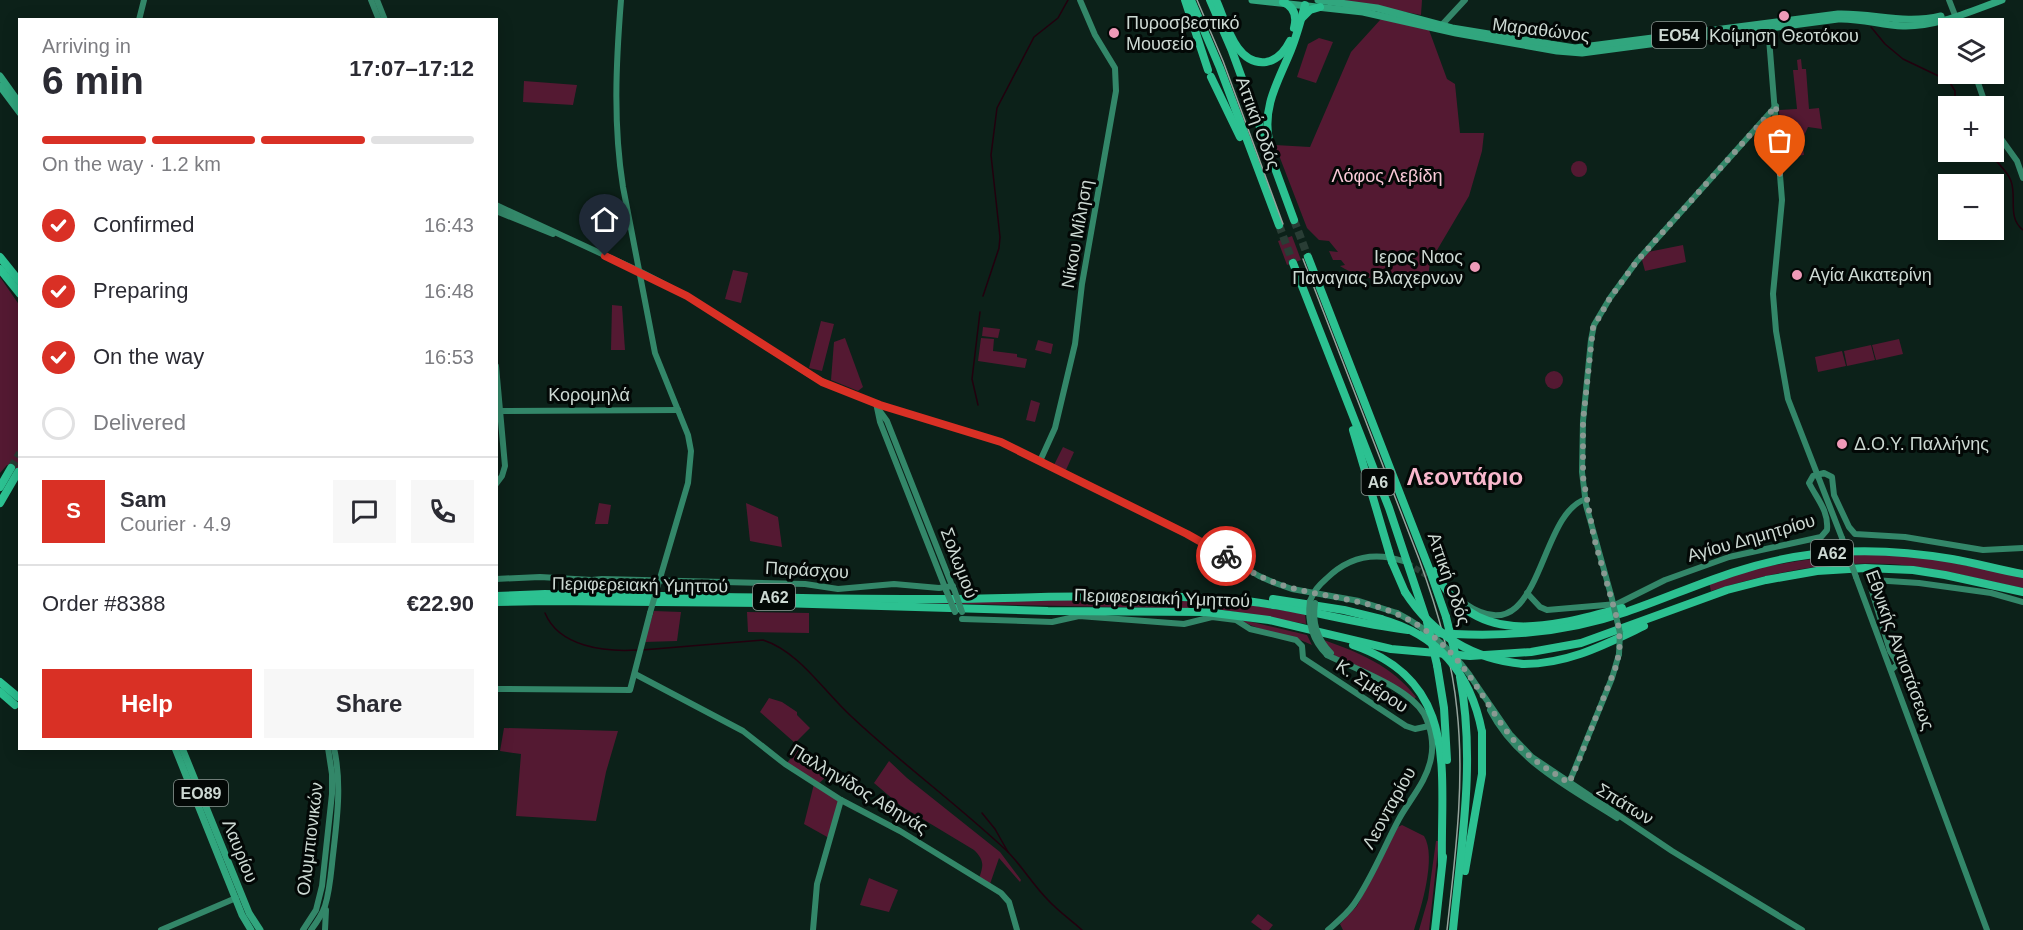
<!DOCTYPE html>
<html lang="en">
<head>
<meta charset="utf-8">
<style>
  :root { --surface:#fff; --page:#f7f7f7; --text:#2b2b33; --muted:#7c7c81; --line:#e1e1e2; --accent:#d93025 }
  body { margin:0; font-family:Helvetica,sans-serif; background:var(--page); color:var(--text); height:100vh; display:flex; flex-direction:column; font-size:22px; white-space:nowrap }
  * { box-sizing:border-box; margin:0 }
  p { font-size:20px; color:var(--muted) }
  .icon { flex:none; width:33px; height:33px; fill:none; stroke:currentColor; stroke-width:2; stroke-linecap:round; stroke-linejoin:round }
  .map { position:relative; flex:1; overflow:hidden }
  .drawer { position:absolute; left:18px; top:18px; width:480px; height:732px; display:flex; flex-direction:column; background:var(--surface); border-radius:0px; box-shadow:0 3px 15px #0003 }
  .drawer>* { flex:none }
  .buttons { position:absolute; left:1938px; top:18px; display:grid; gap:12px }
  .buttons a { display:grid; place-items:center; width:66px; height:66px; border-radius:0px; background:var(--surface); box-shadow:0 3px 15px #0003; font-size:30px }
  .pin { position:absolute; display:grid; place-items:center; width:51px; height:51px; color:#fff; margin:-62px -26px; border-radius:50% 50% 50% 0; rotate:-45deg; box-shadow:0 0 6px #0007 }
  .pin .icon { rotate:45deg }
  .courier { position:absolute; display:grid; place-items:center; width:60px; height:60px; margin:-30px; border:4px solid #d93025; border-radius:50%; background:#fff; color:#222; box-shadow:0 2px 8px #0007 }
  .head em { font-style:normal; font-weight:600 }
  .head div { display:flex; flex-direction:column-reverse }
  .head { display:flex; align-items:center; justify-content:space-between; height:102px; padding:0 24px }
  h1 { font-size:39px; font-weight:600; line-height:45px }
  .bar { display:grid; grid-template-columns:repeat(4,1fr); gap:9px 6px; align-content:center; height:72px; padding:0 24px }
  .bar i { height:8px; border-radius:4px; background:var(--line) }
  .bar .on { background:var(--accent) }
  .bar p { grid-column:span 4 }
  .line { display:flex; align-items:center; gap:15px; padding:0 24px; border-top:2px solid var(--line) }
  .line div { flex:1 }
  .round { display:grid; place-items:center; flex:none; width:63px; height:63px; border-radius:0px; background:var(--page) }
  ol { padding:0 24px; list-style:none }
  li { display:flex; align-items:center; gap:18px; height:66px }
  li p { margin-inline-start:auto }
  li .icon { padding:6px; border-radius:50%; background:var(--accent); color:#fff; stroke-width:4 }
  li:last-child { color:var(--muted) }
  li i { width:33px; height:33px; border:3px solid var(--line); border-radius:50% }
  .cta { display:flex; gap:12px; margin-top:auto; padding:12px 24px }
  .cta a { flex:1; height:69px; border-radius:0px; background:var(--accent); color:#fff; font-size:24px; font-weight:600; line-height:69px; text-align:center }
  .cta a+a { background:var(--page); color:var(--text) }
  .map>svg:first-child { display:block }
  .green { fill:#541932 }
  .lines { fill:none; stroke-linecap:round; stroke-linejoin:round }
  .stream { stroke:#22000e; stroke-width:1.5 }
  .secondary-tunnel { stroke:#293d35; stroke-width:6; stroke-dasharray:6 3; stroke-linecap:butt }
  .highway-tunnel { stroke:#293d35; stroke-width:8; stroke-dasharray:8 4; stroke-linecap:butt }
  .secondary { stroke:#338769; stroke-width:6 }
  .primary { stroke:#31a67e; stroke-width:7 }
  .highway { stroke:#2cc191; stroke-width:8 }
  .rail { stroke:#95a49d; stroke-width:1.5 }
  .secondary-bridge { stroke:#338769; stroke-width:6 }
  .highway-bridge { stroke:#2cc191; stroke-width:8 }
  .done { stroke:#899992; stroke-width:6; stroke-dasharray:0 10.8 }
  .route { stroke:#d93025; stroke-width:8 }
  .poi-dot { fill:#ef9ab8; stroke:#030806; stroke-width:2 }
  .labels { text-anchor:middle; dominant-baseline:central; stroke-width:6; stroke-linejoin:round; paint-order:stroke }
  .shield { fill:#030806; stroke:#909a96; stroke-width:1.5 }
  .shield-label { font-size:16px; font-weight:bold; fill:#cdd9d3 }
  .poi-label { font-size:18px; fill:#cdd9d3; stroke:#030806; text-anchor:start }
  .street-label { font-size:18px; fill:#cdd9d3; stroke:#030806 }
  .park-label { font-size:18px; fill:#f9c9d8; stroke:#030806 }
  .district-label { font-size:24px; font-weight:bold; fill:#f9b8cd; stroke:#030806 }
</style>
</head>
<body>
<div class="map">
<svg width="2023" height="930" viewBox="0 0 2023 930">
  <rect width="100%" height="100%" fill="#0c2119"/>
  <g class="green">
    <polygon points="1342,0 1422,0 1421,15"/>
    <path d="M 1381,19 L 1429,30 L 1447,79 L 1455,84 L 1460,133 L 1484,133 L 1482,151 L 1469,196 L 1430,262 L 1427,285 C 1399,284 1363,281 1340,266 L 1345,265 L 1341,260 L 1333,260 L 1329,251 L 1338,252 L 1329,241 L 1319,240 L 1307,228 L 1275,145 L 1310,147 L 1351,52 Z"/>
    <polygon points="1319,38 1333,42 1316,83 1297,77 1308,44"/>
    <polygon points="1801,59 1802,69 1806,69 1809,109 1819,108 1822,129 1808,127 1802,140 1804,155 1783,158 1779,110 1797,109 1793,70 1798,70 1797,60"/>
    <polygon points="524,81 577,85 573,105 523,102"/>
    <circle cx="1579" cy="169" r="8"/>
    <polygon points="1292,236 1301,260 1287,265 1278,241"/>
    <polygon points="1683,245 1686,262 1645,271 1642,260 1648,252"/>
    <polygon points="733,270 748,273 741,303 725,299"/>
    <polygon points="0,277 20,306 19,471 7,465 0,473"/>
    <polygon points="612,305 622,306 625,350 611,350"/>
    <polygon points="821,321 834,324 822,371 809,368"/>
    <polygon points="983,327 1000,329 998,338 982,336"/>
    <polygon points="845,338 863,387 858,391 831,380 834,342"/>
    <polygon points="981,338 994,339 993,351 1017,354 1017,357 1027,359 1025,368 978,361"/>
    <polygon points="1899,339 1903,354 1876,360 1872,345"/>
    <polygon points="1038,340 1053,344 1051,354 1035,350"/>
    <polygon points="1871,345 1875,360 1847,366 1844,351"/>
    <polygon points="1842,351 1846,366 1818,372 1815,357"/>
    <circle cx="1554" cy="380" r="9"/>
    <polygon points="1031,400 1040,403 1035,422 1026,420"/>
    <polygon points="1063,447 1074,452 1066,470 1054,465"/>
    <polygon points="599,503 611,505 608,524 595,524"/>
    <polygon points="746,503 778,517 782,547 750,541"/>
    <path d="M 1882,554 L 1939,560 L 2023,577 L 2023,588 C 1986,581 1948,570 1910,566 C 1842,558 1776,571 1711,591 L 1709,582 C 1766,563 1823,556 1882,554 Z"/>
    <polygon points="658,598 1188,600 1250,605 1305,614 1306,624 1218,609"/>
    <polygon points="654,611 681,612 677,641 644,642"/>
    <polygon points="747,612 809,613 809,633 748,632"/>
    <path d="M 1239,619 L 1307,635 L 1312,645 C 1288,633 1261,633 1239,619 Z"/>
    <path d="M 1321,639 C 1358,652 1391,665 1416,697 L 1413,700 L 1336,657 Z"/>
    <polygon points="769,698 782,702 797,712 797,715 810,728 795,743 760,712"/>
    <polygon points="504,728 618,731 606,772 596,821 516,816 521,754 500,751"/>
    <polygon points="799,747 826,777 818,784 787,763"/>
    <path d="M 889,761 L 907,778 L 1000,852 L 1021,880 L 1020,882 L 999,858 L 990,884 L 979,878 C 984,865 984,860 974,850 L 901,806 L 874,783 Z"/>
    <polygon points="814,784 838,801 829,838 804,824"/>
    <path d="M 1402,825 L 1424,836 C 1437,857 1421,908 1414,930 L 1343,930 L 1340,924 L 1357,906 L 1398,827 Z"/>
    <polygon points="1436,841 1439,841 1429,930 1419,930 1428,899"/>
    <polygon points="869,878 898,890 889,912 860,905"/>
    <polygon points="1258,914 1273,925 1269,930 1262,930 1251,922"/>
  </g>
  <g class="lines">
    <g class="stream">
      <polyline points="1871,27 1885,44 1903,59 1949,81 1955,91 1955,106"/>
      <path d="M 1987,152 C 1995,160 2007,170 2011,181 C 2017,197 2007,218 2023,230"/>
      <polyline points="983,296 999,248 1000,237 991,155 997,108 1034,37 1058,18 1068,0"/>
      <polyline points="978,405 972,379 980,312"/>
      <path d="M 545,613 C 559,647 605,652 637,650"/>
      <path d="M 642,650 L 763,640 C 800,652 824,692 852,717 C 902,764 957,804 1007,851 C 1022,866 1033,885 1048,900 C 1058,911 1071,920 1082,930"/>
      <polyline points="982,813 995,829 1008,852"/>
    </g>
    <polyline class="secondary-tunnel" points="1407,563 1434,580"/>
    <g class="highway-tunnel">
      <polyline points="1294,220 1308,257"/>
      <polyline points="1279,225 1293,263"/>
      <polyline points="11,468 20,453"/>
    </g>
    <g class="secondary">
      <polyline points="371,0 379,20"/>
      <polyline points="377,0 385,20"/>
      <path d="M 621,0 C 616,63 613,124 623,187 L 655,353 L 688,435 L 691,451 L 688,483 L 658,585"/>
      <polyline points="1949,0 1960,28"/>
      <polyline points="139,20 144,0"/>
      <polyline points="1768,26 1782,200 1773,294 1776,331 1788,399 1842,538"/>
      <polyline points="1439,28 1465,0"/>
      <polyline points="1975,74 1986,106"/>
      <polyline points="1994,129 2017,161 2023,178"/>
      <polyline points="496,205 639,271 687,296 810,375 831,386 881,405 1001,442 1187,534 1259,576 1275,583 1292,589 1359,601 1397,613"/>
      <polyline points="496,211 553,234"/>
      <polyline points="496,366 505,466 502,476 496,484"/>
      <polyline points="876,403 880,422 946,590"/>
      <polyline points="879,410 887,421 953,588"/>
      <polyline points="496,411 678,410"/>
      <polyline points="1040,461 1055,428 1075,344 1082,284 1116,91 1115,68 1095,35 1080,0"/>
      <polyline points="1856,577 1987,930"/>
      <polyline points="496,579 540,577 592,580 602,579 805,584 838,589 894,584 939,588 953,586"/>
      <path d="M 1527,593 L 1540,607 L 1547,610 L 1617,604 L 1665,580 L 1729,557 L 1821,537 L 1827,530 C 1829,511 1817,499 1809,483 L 1813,476 L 1824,473 L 1832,477 L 1834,495 L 1849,527 L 1855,534 L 1905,537 L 1983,550 L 2023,548"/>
      <polyline points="1611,595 1586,505 1582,472 1583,421 1591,340 1594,325 1610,298 1637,261 1776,106"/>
      <path d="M 1310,601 C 1314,591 1318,586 1326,579 C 1348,557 1373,551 1403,561"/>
      <path d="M 1464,603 C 1543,658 1536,514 1586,499"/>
      <polyline points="962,619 1052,622 1079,616 1184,624 1212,617 1236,620 1250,629 1296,640 1302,646 1303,658 1406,726 1415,729 1429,726"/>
      <path d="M 1327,655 C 1355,669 1408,687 1424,714 C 1431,727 1434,744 1431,758 C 1427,781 1410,799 1399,819 C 1384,847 1372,878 1354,904 C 1347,914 1337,922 1328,930"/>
      <polyline points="1891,670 1898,664 1890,651 1871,588 1873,580 1919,583 1991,593 2023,602"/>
      <polyline points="635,674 743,731 785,764 841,800 900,831 1001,893 1009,902 1017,930"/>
      <polyline points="1477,686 1510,734 1532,757 1672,851 1802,930"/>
      <polyline points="496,689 630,690 650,613"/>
      <path d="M 1490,710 C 1517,762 1570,788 1617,818"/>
      <polyline points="1569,783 1612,678 1619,654"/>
      <polyline points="161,930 236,898"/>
      <polyline points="303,930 316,910 322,886 332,794 332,774 328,748"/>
      <path d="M 311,930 C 317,922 322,915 325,906 C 330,890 331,872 333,855 C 337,819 342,784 334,748"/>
      <polyline points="325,930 326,910"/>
      <polyline points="813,930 817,884 841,800"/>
    </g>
    <g class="primary">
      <path d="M 1252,0 L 1363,12 L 1456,33 L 1557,51 L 1582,53 L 1838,19 C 1860,18 1881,25 1903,26 C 1937,27 1971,11 2002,0"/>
      <path d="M 1318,0 L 1377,8 L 1452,28 L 1575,48 L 1838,14 C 1875,13 1903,25 1941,16"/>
      <polyline points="0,76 20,104"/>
      <polyline points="0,86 20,113"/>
      <polyline points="175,748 242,915 251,930"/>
      <polyline points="182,748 249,913 260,930"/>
    </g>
    <g class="highway">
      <polyline points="1185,0 1208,70"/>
      <polyline points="1191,0 1220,68 1279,225"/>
      <polyline points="1210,0 1232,51 1294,220"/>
      <path d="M 1216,0 C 1226,21 1235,66 1266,62 C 1278,60 1285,51 1290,41"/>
      <path d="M 1283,2 C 1295,7 1297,17 1294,28"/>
      <polyline points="1302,18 1310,10 1320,7"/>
      <polyline points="1211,77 1240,137"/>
      <path d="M 1269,140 C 1262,106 1279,80 1291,50 C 1297,35 1301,20 1305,5"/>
      <polyline points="0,257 20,282"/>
      <polyline points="1308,257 1430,571 1446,617"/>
      <polyline points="1293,263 1389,508 1426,619"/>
      <polyline points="0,269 20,294"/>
      <polyline points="1353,430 1389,552"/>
      <polyline points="0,487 11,468"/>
      <polyline points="0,503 18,472"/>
      <polyline points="1392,562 1405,592"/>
      <path d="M 1435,571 C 1474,651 1554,626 1622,608"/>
      <path d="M 496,596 L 545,594 C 677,596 808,599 940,599 C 1035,598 1130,593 1225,599 C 1287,603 1347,623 1408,630"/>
      <polyline points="1273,599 1344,610 1381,619"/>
      <polyline points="496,602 548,601 778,603 1048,611 1206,612 1269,620 1391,649 1470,656 1531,652 1581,643 1727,590 1766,580 1817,571 1865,568 1913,570 1945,575 2023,592"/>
      <path d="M 1424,632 C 1493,638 1559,635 1626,612 C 1684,592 1731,568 1794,557 C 1846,548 1900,550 1952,559 C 1976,563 1999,570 2023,574"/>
      <path d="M 1353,645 C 1461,682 1440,773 1442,863"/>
      <path d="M 1523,664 C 1568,664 1604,645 1644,626"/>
      <polyline points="1437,665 1444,708 1447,760"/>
      <polyline points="0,682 18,697"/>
      <polyline points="0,692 15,705"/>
      <polyline points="1465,871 1482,774 1482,732"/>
      <polyline points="1435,930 1443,857"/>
      <path d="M 1453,930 C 1461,845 1476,761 1460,677"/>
    </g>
    <g class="rail">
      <polyline points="1197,0 1223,61 1283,224"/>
      <path d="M 1303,259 L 1419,559 C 1437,608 1452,658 1457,710 C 1465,784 1455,857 1447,930"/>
    </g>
    <g class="secondary-bridge">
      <polyline points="1842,538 1856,577"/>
      <polyline points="954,589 962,612"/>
      <polyline points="946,590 955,612"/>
      <polyline points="1611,595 1620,633 1619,654"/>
      <path d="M 1310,601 C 1307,623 1312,640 1327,655"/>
      <path d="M 1315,603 C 1312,622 1316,638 1331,653"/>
      <polyline points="650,613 658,585"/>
      <path d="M 1397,613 C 1430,630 1457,654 1477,686"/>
    </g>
    <g class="highway-bridge">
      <polyline points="1389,552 1392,562"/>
      <path d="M 1405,592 C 1433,635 1472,659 1523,664"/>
      <polyline points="1446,617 1458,665"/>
      <path d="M 1381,619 C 1439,635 1471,674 1482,732"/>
      <polyline points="1427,622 1437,665"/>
    </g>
  </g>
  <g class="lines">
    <path class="done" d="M 1226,556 C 1246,570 1268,582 1292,588 C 1337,600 1382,600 1422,628 C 1470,661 1482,703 1517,744 C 1531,760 1551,771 1569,783 L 1577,765 L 1617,664 L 1620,644 L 1618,622 L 1594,538 L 1583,477 L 1583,421 L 1593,328 L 1610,298 L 1637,261 L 1776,106 L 1780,177"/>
    <polyline class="route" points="605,256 687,296 822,382 880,405 1001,442 1187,534 1226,556"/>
  </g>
  <g class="poi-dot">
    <circle cx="1784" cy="16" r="6"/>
    <circle cx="1114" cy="33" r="6"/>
    <circle cx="1475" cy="267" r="6"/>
    <circle cx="1797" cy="275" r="6"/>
    <circle cx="1842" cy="444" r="6"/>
  </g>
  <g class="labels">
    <g class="shield">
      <rect x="1652" y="22" width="54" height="26" rx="4.5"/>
      <rect x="1361.5" y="469" width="33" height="26" rx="4.5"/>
      <rect x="1811" y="540" width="42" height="26" rx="4.5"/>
      <rect x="753" y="584" width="42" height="26" rx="4.5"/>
      <rect x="174" y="780" width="54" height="26" rx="4.5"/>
    </g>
    <g class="shield-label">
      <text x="1679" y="35">ΕΟ54</text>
      <text x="1378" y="482">Α6</text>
      <text x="1832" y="553">Α62</text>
      <text x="774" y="597">Α62</text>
      <text x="201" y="793">ΕΟ89</text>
    </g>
    <g class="poi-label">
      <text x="1126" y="23">Πυροσβεστικό<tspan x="1126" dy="21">Μουσείο</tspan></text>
      <text x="1784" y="36" text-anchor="middle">Κοίμηση Θεοτόκου</text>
      <text x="1463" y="257" text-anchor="end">Ιερος Ναος<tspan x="1463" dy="21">Παναγιας Βλαχερνων</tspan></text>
      <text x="1809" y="275">Αγία Αικατερίνη</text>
      <text x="1854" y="444">Δ.Ο.Υ. Παλλήνης</text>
    </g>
    <g class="street-label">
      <text transform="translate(1541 30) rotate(7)">Μαραθώνος</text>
      <text transform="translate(1258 123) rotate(70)">Αττική Οδός</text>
      <text transform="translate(1077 234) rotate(-80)">Νίκου Μίληση</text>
      <text x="589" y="395">Κορομηλά</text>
      <text transform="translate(1751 538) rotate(-16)">Αγίου Δημητρίου</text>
      <text transform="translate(959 563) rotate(69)">Σολωμού</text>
      <text transform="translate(807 570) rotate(3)">Παράσχου</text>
      <text transform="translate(1449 579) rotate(71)">Αττική Οδός</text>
      <text transform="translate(640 585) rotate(1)">Περιφερειακή Υμηττού</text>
      <text transform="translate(1162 598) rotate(2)">Περιφερειακή Υμηττού</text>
      <text transform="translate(1900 650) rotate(70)">Εθνικής Αντιστάσεως</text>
      <text transform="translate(1372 686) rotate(33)">Κ. Σμέρου</text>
      <text transform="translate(859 789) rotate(31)">Παλληνίδος Αθηνάς</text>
      <text transform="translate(1625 804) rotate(31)">Σπάτων</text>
      <text transform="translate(1389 808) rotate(-61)">Λεονταρίου</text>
      <text transform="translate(310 839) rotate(-83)">Ολυμπιονικών</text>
      <text transform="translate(240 851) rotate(68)">Λαυρίου</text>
    </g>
    <g class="park-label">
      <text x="1387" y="176">Λόφος Λεβίδη</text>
    </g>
    <g class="district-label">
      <text x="1465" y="476">Λεοντάριο</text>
    </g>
  </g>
</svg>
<div class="buttons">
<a><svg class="icon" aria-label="layers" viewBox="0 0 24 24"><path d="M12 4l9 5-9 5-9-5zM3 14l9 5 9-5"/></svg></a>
<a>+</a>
<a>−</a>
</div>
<div class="pin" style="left:1780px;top:177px;background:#ea580c"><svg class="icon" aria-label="bag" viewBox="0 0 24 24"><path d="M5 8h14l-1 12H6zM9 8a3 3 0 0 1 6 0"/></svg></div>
<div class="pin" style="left:605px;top:256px;background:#1f2937"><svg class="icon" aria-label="home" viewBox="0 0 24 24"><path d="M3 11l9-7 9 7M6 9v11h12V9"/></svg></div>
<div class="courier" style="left:1226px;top:556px"><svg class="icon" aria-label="bike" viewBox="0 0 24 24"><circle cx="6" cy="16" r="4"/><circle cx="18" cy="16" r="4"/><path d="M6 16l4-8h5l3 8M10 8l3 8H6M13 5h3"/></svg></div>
<section class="drawer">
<div class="head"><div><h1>6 min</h1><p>Arriving in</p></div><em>17:07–17:12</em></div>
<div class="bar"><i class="on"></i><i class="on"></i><i class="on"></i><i></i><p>On the way · 1.2 km</p></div>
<ol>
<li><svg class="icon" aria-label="check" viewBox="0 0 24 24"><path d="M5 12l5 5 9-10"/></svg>Confirmed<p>16:43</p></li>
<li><svg class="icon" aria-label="check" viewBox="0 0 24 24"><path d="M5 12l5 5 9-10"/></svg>Preparing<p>16:48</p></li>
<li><svg class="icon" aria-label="check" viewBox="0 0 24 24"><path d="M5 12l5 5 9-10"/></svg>On the way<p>16:53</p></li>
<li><i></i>Delivered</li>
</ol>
<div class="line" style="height:108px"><b class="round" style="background:var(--accent);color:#fff">S</b><div><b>Sam</b><p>Courier · 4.9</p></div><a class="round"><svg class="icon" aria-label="chat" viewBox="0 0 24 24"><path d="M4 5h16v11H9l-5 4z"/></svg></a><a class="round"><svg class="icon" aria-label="phone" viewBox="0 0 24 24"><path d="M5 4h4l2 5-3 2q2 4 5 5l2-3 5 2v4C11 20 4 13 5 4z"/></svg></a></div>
<div class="line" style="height:78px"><div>Order #8388</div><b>€22.90</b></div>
<div class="cta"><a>Help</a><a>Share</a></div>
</section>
</div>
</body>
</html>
